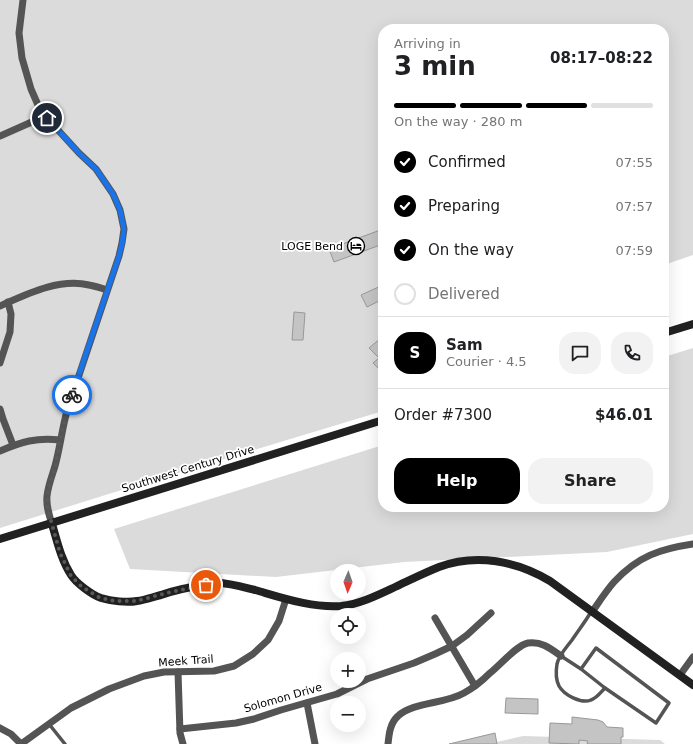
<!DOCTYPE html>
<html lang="en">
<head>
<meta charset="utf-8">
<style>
  :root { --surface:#fff; --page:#f2f2f2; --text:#202124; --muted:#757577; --line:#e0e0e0; --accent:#000 }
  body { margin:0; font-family:"DejaVu Sans",sans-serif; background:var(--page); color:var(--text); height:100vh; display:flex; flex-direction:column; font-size:15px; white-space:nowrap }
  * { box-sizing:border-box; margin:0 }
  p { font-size:13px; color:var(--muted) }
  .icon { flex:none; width:22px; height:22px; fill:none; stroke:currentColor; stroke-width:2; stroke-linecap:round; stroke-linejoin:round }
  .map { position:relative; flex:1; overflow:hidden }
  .panel { position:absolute; left:378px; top:24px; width:291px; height:488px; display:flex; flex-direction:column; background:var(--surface); border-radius:16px; box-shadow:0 4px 16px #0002 }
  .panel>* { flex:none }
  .needle { width:26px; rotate:182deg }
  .fabs { position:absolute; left:330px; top:564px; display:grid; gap:8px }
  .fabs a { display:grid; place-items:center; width:36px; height:36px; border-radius:50%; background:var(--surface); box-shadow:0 4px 16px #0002; font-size:20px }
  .pin { position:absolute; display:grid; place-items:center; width:34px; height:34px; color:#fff; margin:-17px; border:2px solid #fff; border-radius:50%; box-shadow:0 1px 4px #0007 }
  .courier { position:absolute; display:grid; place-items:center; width:40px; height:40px; margin:-20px; border:3px solid #1a73e8; border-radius:50%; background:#fff; color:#222; box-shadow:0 1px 5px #0007 }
  .headline em { font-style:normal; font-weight:700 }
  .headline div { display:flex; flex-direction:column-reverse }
  .headline { display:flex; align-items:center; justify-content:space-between; height:68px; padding:0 16px }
  h1 { font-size:26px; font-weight:700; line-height:30px }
  .bar { display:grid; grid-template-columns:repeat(4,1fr); gap:6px 4px; align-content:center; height:48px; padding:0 16px }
  .bar i { height:5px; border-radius:3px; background:var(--line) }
  .bar .on { background:var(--accent) }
  .bar p { grid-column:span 4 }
  .line { display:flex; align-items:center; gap:10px; padding:0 16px; border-top:1px solid var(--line) }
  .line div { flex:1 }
  .round { display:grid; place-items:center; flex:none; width:42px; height:42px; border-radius:16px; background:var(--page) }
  ol { padding:0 16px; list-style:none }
  li { display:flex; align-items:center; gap:12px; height:44px }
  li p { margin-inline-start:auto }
  li .icon { padding:4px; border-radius:50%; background:var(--accent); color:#fff; stroke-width:4 }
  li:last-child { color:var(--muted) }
  li i { width:22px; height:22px; border:2px solid var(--line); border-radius:50% }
  .action { display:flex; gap:8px; margin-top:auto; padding:8px 16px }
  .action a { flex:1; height:46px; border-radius:16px; background:var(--accent); color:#fff; font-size:16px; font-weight:700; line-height:46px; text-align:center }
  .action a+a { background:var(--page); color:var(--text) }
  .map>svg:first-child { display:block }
  .green { fill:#dbdbdb }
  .building { fill:#c4c4c4; stroke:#989898 }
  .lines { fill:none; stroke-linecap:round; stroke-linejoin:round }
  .lane { stroke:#545454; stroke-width:3.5 }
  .street { stroke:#545454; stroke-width:7 }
  .secondary { stroke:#212121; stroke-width:8 }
  .done { stroke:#595959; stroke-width:4; stroke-dasharray:0 7.2 }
  .route { stroke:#1a73e8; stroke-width:5 }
  .labels { text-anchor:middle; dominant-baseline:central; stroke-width:3.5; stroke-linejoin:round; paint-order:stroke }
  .poi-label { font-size:11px; fill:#000; stroke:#fff; text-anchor:end }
  .street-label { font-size:11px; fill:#000; stroke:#fff }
</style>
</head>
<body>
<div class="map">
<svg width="693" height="744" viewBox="0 0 693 744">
  <rect width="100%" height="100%" fill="#fff"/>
  <g class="green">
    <polygon points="0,0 693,0 693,255 664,265 664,29 383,29 383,411 115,492 0,528"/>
    <polygon points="693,348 693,534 607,552 404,562 276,577 130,569 114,529 383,445 383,507 664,507 664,357"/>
    <polygon points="523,736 660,740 665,744 488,744"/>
  </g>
  <g class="building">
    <polygon points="383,229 383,244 334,262 329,249"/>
    <polygon points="383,285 383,299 367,307 361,295"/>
    <polygon points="294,312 305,313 303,340 292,340"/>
    <polygon points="381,338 383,339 383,368 380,370 373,363 379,358 369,348"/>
    <polygon points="506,698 538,699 538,714 505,713"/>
    <polygon points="572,717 598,720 603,722 607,727 623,728 623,737 621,737 621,744 587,744 588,741 579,740 579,744 549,743 550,723 572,724"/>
    <polygon points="495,733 497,744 449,744"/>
  </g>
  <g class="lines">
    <g class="lane">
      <path d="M 591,612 C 585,622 578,631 572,640 C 566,648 559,655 557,664 C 556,670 556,680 559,686 C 564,695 581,704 591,700 C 597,698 601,692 605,688"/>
      <polyline points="561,656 581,669 605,688 656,723 669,703 596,648 581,669"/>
      <polyline points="49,724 65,744"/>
    </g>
    <g class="street">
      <path d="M 23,0 L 19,33 L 22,58 L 31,89 L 38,105 L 47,118 L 79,153 L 96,169 L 113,194 L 120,210 L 124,229 L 122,243 L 119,256 L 67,411 C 62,429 60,448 55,466 C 52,476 48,486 47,496 C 46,506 49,515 52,524"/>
      <polyline points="0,136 34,121 47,118"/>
      <path d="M 0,306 C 27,294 59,278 89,285 C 95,286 101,288 107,290"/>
      <polyline points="0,363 10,332 11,314 8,302"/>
      <polyline points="0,409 3,419 13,445"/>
      <path d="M 0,451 C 21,442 37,437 60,440"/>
      <path d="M 592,612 C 599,602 606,591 614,582 C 638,556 660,549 693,544"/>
      <polyline points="435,618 475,686"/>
      <polyline points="178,672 180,733 183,744"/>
      <polyline points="680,675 693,657"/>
      <polyline points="307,703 315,744"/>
      <polyline points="0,728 11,734 21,744"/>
      <polyline points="180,729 236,723 254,719 281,710 337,694 367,679 414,663 435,654 452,646 467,635 491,613"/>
      <polyline points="21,744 71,708 109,689 144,676 164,672 214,671 234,666 253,654 268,640 279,621 286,599"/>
      <path d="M 388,744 C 389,734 390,723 398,716 C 413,702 445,704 464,693 C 473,688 482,681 490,673 C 499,666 517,645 528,643 C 541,641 550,648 561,656"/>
    </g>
    <g class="secondary">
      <polyline points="664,333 693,324"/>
      <path d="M 52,524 C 57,541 61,559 71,575 C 76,583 92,595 101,598 C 111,601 127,603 137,601 C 145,600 153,597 161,595 C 175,590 190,587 205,585 C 209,584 213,583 217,583 C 230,583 243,587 255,590 C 283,598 312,608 341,606 C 360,604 378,595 395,587 C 410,580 424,573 439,567 C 476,553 517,561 550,581 L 693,685"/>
      <polyline points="0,539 383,420"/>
    </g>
  </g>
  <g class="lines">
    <polyline class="done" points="72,395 63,427 55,467 49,487 47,498 48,510 60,553 71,576 82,587 100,598 115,601 136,601 171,592 206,585"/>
    <polyline class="route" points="47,118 79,153 96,169 113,194 120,210 124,229 122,244 119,256 72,395"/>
  </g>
  <defs>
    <g id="hotel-ring" transform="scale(0.9)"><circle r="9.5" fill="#fff" stroke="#000" stroke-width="1.5"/><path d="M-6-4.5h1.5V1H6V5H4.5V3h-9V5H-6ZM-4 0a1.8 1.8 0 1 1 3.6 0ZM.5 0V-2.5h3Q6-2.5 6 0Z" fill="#000"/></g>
  </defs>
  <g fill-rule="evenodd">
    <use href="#hotel-ring" x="356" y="246"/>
  </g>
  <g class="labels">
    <g class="poi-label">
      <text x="343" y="246">LOGE Bend</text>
    </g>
    <g class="street-label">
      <text transform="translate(188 469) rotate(-17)">Southwest Century Drive</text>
      <text transform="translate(186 661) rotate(-4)">Meek Trail</text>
      <text transform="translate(283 698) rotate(-16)">Solomon Drive</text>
    </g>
  </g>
</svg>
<div class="fabs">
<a><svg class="needle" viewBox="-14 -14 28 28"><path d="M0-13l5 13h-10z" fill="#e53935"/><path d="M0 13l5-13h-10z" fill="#757577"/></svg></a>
<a><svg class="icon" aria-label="locate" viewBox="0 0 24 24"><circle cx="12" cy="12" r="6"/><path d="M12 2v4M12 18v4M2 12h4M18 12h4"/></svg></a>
<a>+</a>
<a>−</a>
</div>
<div class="pin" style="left:206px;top:585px;background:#ea580c"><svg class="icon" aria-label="bag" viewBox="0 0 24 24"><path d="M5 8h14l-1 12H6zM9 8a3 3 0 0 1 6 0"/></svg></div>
<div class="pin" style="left:47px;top:118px;background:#1f2937"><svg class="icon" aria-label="home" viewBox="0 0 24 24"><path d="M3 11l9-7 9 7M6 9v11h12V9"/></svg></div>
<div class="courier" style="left:72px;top:395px"><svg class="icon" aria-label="bike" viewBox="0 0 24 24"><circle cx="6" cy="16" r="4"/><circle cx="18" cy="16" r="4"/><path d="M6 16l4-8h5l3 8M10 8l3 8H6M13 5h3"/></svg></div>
<section class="panel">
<div class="headline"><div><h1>3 min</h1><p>Arriving in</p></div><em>08:17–08:22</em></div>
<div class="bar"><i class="on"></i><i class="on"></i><i class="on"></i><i></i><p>On the way · 280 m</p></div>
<ol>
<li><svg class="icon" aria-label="check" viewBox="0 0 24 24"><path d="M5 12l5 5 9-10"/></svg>Confirmed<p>07:55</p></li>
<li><svg class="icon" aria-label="check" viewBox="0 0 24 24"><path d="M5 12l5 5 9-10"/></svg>Preparing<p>07:57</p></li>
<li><svg class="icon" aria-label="check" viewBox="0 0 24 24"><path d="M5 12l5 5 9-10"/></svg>On the way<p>07:59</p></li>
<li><i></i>Delivered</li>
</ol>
<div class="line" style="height:72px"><b class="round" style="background:var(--accent);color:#fff">S</b><div><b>Sam</b><p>Courier · 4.5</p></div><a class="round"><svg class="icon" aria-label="chat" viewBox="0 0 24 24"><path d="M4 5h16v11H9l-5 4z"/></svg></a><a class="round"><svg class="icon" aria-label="phone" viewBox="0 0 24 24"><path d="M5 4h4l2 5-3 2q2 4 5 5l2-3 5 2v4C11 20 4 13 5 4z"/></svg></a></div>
<div class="line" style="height:52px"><div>Order #7300</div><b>$46.01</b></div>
<div class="action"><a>Help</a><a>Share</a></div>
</section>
</div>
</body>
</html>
